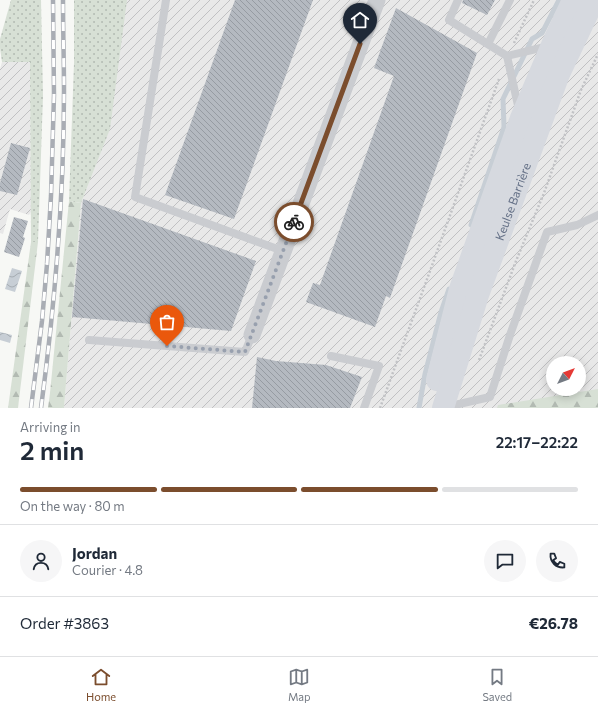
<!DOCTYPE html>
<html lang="en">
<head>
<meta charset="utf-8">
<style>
  :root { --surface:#fff; --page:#f6f6f7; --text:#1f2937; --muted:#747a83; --line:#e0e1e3; --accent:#7b4d2d }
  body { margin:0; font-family:Commissioner,sans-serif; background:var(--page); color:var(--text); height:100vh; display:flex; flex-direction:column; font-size:15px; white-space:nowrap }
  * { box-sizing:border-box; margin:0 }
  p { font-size:13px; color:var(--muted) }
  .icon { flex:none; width:22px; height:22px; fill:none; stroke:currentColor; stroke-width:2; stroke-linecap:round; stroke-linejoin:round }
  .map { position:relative; height:408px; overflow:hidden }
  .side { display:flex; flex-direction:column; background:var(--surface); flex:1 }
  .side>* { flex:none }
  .needle { width:26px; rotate:48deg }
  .tools { position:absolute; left:546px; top:356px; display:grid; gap:8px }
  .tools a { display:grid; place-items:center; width:40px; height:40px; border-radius:50%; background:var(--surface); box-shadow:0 2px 10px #0003; font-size:20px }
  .pin { position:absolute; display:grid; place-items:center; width:34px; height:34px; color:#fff; margin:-41px -17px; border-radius:50% 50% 50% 0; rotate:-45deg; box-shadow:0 0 4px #0007 }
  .pin .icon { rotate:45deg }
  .courier { position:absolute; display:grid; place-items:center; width:40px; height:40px; margin:-20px; border:3px solid #7b4d2d; border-radius:50%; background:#fff; color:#222; box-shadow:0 1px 5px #0007 }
  .overview em { font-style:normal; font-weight:600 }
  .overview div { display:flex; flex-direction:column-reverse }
  .overview { display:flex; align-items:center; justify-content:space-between; height:68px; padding:0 20px }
  h1 { font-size:26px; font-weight:600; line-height:30px }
  .bar { display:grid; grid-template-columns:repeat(4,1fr); gap:6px 4px; align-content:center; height:48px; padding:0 20px }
  .bar i { height:5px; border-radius:3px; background:var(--line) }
  .bar .current { background:var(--accent) }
  .bar p { grid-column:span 4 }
  .line { display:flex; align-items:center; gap:10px; padding:0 20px; border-top:1px solid var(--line) }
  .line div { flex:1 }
  .round { display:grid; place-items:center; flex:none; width:42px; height:42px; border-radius:21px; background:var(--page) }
  .dock { display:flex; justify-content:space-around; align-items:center; height:56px; border-top:1px solid var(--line); background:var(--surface); font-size:11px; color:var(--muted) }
  .dock a { display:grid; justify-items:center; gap:2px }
  .dock .current { color:var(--accent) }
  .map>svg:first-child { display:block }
  .industrial { fill:url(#industrial-furrows); fill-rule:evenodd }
  .grass { fill:url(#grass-dots) }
  .forest { fill:url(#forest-firs) }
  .water { fill:url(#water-waves) }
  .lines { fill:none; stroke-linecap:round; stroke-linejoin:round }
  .stream { stroke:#c7ced5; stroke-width:5 }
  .building { fill:url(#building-back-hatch) }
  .path { stroke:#c1c2c5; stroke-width:2.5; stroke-dasharray:2 2; stroke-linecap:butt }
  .lane { stroke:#caccd0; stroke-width:8 }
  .street { stroke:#caccd0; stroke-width:17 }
  .secondary { stroke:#d6d9df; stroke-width:22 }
  .rail-casing { stroke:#a9adb4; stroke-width:4.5 }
  .rail { stroke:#fff; stroke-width:3; stroke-dasharray:9; stroke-linecap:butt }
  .done { stroke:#98a0ae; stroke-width:4; stroke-dasharray:0 7.2 }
  .route { stroke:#7b4d2d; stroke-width:5 }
  .labels { text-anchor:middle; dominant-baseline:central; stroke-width:4; stroke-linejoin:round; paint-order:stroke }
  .street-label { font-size:12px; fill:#657187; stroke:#fff }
</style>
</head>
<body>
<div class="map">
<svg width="598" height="408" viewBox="0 0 598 408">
  <defs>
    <pattern id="industrial-furrows" width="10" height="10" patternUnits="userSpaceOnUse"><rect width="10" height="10" fill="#e8e8e8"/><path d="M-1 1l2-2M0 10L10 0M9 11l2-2" fill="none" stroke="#c0c0c2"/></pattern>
    <pattern id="grass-dots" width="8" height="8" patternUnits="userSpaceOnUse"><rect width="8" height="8" fill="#d7e0d5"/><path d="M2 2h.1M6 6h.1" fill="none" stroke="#b2bab2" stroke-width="1.8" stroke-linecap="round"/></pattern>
    <pattern id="forest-firs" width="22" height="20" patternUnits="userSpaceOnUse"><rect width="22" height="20" fill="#d7e0d5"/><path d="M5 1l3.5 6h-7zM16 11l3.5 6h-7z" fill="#b2bab2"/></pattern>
    <pattern id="water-waves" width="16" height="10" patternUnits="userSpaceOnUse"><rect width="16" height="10" fill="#c7ced5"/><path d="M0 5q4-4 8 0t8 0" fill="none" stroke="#a5acb2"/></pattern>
    <pattern id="building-back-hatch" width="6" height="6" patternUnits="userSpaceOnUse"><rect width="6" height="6" fill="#b4b9c0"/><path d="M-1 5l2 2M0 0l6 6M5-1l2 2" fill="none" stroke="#969ba2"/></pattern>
  </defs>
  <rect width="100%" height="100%" fill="#f7f8f5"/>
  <g class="industrial">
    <path d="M 87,0 L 598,0 L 598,404 L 529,408 L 64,408 L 81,203 L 110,128 ZM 553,363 L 579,363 L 579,389 L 553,389 Z"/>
    <polygon points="30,61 31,212 29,215 10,209 3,234 0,233 0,69 2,62"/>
  </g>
  <g class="grass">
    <polygon points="11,0 41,0 43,96 38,242 31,242 30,62 2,62 0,48 0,39"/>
    <polygon points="74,0 127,0 110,129 81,203 69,201 74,63"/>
  </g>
  <g class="forest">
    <polygon points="69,201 81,203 64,408 48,408 50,393"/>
    <polygon points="31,242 38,242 18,408 8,408"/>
    <polygon points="598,389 598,408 497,408 498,405"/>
  </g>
  <g class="water">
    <polygon points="12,268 22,271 15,292 5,289"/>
    <polygon points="0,332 12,335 10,343 0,340"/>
  </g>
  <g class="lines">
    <g class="stream">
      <polyline points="471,225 504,127 503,99 532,39 542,33 559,0"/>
      <polyline points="419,408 425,374 441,312 449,289"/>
    </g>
  </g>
  <g class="building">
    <polygon points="235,0 313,0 234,219 165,195"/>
    <polygon points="463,0 495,0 487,15 462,3"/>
    <polygon points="396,8 477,53 390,298 386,296 375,327 306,302 313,283 320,285 394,76 374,68"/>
    <polygon points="11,143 30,148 17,195 0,191 0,183"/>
    <polygon points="83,199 256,261 231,331 72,317"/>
    <polygon points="14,217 28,221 23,237 25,238 19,257 4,252"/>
    <polygon points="257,357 276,361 326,365 362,377 350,408 252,408"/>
  </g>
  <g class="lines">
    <g class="path">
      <polyline points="514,43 534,0"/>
      <polyline points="479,360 516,261 544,193 581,90 598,54"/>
      <polyline points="380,408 434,260 499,79"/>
    </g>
    <g class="lane">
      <polyline points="166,0 135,197 283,251"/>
      <polyline points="458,0 449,20 507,56 519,110"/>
      <polyline points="488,44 510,0"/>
      <polyline points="507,56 549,46"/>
      <polyline points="89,340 245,352 252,335"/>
      <polyline points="331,356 379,366 364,408"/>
      <polyline points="446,407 490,397 510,335 547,232 577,225 598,215"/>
    </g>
    <polyline class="street" points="252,335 377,0"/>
    <g class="secondary">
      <polyline points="437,380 460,289 521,118 552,45 573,0"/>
      <path id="s1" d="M 443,408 L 478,295 L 559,74 L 594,0"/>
    </g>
    <g class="rail-casing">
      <g id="rail">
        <polyline points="31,408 42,321 47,264 51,196 54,95 53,0"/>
        <path d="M 41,408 C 55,303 64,197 64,91 C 64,61 63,30 63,0"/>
      </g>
    </g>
    <use href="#rail" class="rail"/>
  </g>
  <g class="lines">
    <polyline class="done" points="167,346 245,352 294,222"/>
    <polyline class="route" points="294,222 360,44"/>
  </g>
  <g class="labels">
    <g class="street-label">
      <text stroke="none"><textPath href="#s1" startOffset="218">Keulse Barrière</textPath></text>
    </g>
  </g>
</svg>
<div class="tools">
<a><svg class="needle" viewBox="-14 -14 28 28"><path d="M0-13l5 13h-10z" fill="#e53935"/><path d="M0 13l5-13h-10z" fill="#747a83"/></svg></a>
</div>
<div class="pin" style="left:167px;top:346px;background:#ea580c"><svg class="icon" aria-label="bag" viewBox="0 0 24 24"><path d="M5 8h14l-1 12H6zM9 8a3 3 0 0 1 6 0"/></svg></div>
<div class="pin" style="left:360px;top:44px;background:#1f2937"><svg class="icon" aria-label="home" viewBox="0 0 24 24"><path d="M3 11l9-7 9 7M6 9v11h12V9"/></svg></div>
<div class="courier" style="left:294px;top:222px"><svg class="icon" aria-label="bike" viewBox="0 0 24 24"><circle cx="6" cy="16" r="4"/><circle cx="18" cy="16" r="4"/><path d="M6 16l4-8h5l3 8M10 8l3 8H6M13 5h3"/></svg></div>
</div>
<section class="side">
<div class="overview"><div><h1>2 min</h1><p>Arriving in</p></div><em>22:17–22:22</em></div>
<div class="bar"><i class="current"></i><i class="current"></i><i class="current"></i><i></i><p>On the way · 80 m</p></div>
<div class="line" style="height:72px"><a class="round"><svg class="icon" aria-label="person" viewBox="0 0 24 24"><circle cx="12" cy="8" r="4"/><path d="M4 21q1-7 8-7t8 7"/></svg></a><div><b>Jordan</b><p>Courier · 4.8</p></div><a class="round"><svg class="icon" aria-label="chat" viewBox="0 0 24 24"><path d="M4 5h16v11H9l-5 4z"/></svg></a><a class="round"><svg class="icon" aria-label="phone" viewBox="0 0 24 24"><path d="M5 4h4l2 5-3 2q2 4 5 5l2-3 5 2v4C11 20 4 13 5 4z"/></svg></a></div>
<div class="line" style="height:52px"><div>Order #3863</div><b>€26.78</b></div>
</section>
<nav class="dock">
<a class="current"><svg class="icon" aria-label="home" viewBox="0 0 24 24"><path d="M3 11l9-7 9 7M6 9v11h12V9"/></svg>Home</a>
<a><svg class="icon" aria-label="map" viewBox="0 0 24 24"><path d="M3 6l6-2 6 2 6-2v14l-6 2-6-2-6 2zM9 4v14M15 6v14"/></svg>Map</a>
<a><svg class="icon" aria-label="saved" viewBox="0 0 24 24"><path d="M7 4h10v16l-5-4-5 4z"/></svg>Saved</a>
</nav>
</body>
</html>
